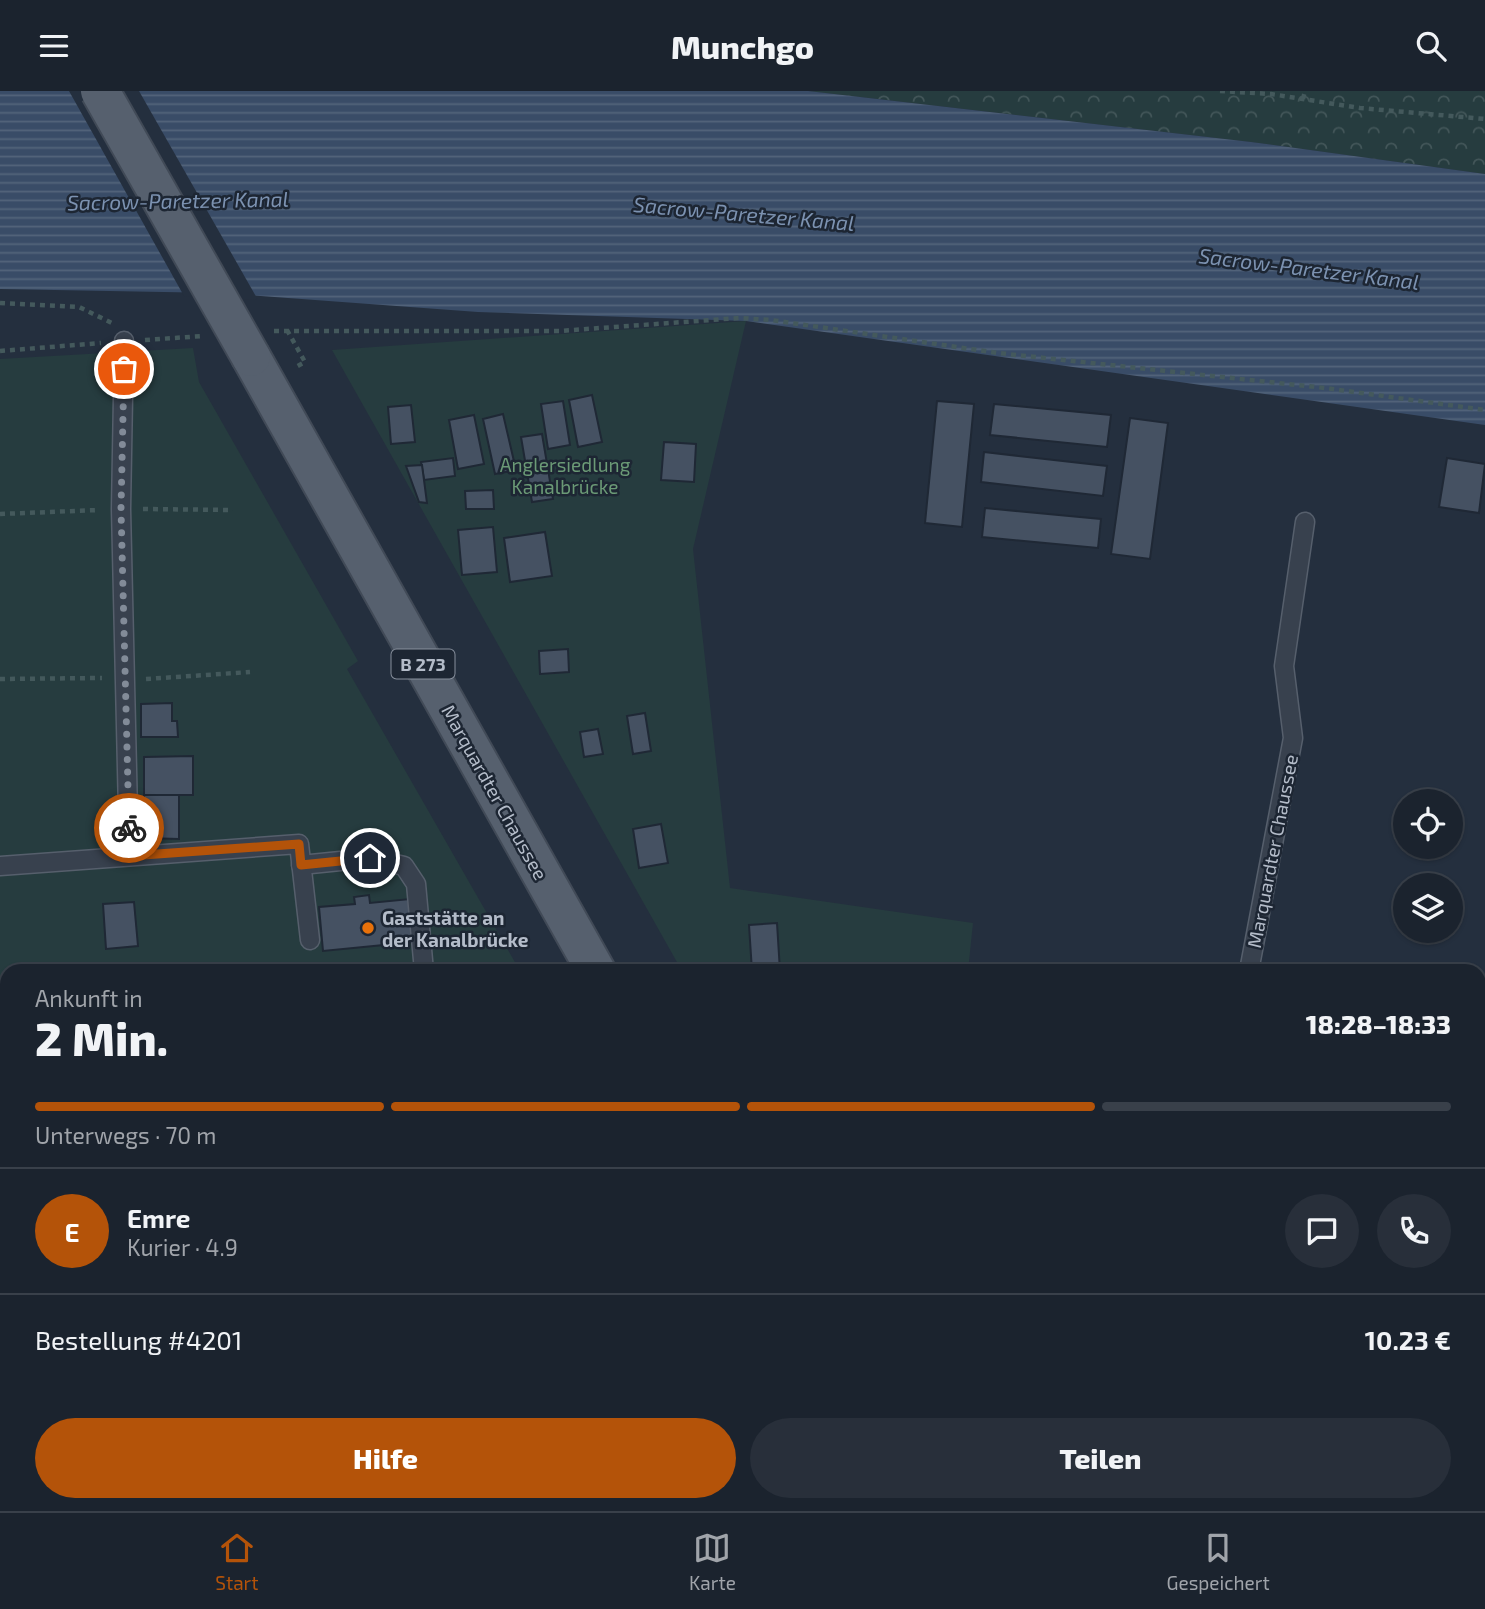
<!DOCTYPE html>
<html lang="de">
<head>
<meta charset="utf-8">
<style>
  :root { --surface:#1b232e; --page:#282f3a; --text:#f1f3f6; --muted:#a0a4aa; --line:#39404a; --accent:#b45309 }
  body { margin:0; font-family:"Exo 2",sans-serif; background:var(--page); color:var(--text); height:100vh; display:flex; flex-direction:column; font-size:26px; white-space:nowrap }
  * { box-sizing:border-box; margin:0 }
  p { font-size:23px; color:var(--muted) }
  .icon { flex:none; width:38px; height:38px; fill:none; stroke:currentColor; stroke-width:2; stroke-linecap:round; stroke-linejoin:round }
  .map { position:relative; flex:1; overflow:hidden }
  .side { position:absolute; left:0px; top:873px; width:1486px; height:548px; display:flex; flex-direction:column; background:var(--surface); border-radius:21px 21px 0 0; box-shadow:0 2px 5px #0004,0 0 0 2px var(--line) }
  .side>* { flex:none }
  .controls { position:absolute; left:1393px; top:698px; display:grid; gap:14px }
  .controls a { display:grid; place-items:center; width:70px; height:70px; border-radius:50%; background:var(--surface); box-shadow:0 2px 5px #0004,0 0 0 2px var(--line); font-size:35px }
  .pin { position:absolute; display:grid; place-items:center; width:60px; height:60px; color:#fff; margin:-30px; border:4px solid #fff; border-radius:50%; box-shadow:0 2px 7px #0007 }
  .courier { position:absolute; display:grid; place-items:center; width:70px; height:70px; margin:-35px; border:5px solid #b45309; border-radius:50%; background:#fff; color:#222; box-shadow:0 2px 9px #0007 }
  .overview em { font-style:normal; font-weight:800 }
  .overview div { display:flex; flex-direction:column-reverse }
  .overview { display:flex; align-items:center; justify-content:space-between; height:119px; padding:0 35px }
  h1 { font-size:46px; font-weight:800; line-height:52px }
  .bar { display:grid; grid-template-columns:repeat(4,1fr); gap:10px 7px; align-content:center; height:84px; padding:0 35px }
  .bar i { height:9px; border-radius:5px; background:var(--line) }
  .bar .active { background:var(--accent) }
  .bar p { grid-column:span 4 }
  .line { display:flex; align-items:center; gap:18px; padding:0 35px; border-top:2px solid var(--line) }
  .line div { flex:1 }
  .round { display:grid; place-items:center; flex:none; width:74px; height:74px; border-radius:37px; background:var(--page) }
  .primary-button { display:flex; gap:14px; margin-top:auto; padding:14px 35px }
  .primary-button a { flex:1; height:80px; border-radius:42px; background:var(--accent); color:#fff; font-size:28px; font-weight:800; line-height:80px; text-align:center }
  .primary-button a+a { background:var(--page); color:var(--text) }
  header { display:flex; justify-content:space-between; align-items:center; height:91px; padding:0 35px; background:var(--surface); font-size:32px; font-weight:800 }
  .menu { display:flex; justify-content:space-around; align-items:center; height:98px; border-top:2px solid var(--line); background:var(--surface); font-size:19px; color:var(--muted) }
  .menu a { display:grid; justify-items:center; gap:4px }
  .menu .active { color:var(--accent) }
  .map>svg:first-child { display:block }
  .forest { fill:url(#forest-crowns) }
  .garden { fill:#263c3f }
  .water { fill:url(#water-rules) }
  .pier { fill:#242f3e }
  .building { fill:#455162; stroke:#1f2835; stroke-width:2 }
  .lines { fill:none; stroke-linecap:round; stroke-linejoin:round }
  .service-casing { stroke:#565f6c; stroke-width:21 }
  .minor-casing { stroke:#565f6c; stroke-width:38 }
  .primary-casing { stroke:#414a57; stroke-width:42 }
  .path { stroke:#44595c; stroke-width:4.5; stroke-dasharray:5 5; stroke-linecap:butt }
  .service { stroke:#38414e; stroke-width:18 }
  .minor { stroke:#38414e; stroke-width:35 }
  .primary { stroke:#56606e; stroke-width:38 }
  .primary-bridge-casing { stroke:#414a57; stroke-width:42; stroke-linecap:butt }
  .primary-bridge { stroke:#56606e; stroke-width:38 }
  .done { stroke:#828b98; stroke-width:7; stroke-dasharray:0 12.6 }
  .route { stroke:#b45309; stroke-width:9 }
  .food-dot { fill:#e8710a; stroke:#1d2633; stroke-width:2.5 }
  .labels { text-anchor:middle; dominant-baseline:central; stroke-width:5; stroke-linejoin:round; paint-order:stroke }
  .shield { fill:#1d2633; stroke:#878f9c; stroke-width:2 }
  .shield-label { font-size:18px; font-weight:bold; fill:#b4bcc9 }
  .park-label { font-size:19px; fill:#6b9a76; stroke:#1d2633 }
  .street-label { font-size:19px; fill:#b4bcc9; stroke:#1d2633 }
  .poi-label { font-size:19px; font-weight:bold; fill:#b4bcc9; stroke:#1d2633; text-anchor:start }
  .water-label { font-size:21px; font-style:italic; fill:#7c92b1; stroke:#1d2633 }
</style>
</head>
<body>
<header><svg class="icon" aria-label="menu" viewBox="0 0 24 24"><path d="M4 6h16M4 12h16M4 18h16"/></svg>Munchgo<svg class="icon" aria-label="search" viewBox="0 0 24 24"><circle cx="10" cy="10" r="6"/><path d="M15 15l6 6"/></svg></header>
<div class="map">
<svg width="1485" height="1420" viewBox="0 0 1485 1420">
  <defs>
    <pattern id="forest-crowns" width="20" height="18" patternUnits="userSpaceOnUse" patternTransform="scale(1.75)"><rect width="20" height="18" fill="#263c3f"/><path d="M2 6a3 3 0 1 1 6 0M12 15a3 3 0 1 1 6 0" fill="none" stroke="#435659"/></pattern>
    <pattern id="water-rules" width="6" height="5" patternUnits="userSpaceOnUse" patternTransform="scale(1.75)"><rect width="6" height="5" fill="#394c67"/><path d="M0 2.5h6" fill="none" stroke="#53647b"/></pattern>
  </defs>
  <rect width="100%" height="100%" fill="#242f3e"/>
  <g class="forest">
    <polygon points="808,0 1485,0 1485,83 1251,51"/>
    <polygon points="0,1277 7,1283 7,1414 171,1414 179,1420 0,1420"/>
  </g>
  <g class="garden">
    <polygon points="746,230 693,458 730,797 973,832 968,880 682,880 332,259"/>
    <polygon points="193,257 199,291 358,570 347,578 520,880 7,880 7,1075 0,1075 0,268"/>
    <polygon points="0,1100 7,1100 7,1297 0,1292"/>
    <polygon points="161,1414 851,1414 855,1420 169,1420"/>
  </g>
  <polygon class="water" points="0,0 808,0 1251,51 1485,83 1485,334 746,230 478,221 219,202 0,198"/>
  <polygon class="pier" points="69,0 139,0 258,209 184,205"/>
  <g class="building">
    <polygon points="592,304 602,351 578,356 569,309"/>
    <polygon points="563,310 570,354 548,358 541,313"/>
    <polygon points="937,310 974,313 962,436 925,432"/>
    <polygon points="994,313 1111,324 1107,356 990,344"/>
    <polygon points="411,314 415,351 391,353 388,316"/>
    <polygon points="503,323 516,379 495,383 483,328"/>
    <polygon points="474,324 484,373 458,378 449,329"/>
    <polygon points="1130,327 1168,332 1150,468 1111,463"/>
    <polygon points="542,343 553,408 532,411 521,346"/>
    <polygon points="664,351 696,353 694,391 661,389"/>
    <polygon points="984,361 1107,375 1103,405 981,391"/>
    <polygon points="453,367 455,385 424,389 421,371"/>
    <polygon points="1447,367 1485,373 1479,422 1439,416"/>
    <polygon points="422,374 424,389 427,412 419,411 406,375"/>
    <polygon points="493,399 494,418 466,418 465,400"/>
    <polygon points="985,417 1101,428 1098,457 982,446"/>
    <polygon points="493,436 497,481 462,484 458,439"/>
    <polygon points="545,441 552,485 510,491 504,447"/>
    <polygon points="568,558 569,581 540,583 539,560"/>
    <polygon points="172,612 172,630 177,630 178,646 141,646 141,613"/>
    <polygon points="645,622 651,660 633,663 627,625"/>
    <polygon points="598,638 603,663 584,666 580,641"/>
    <polygon points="193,665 193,704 144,704 144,666"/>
    <polygon points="144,704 179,704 179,748 144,747"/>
    <polygon points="661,733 668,772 639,777 633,738"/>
    <polygon points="369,804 370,812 410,808 414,851 323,860 319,816 355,813 354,806"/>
    <polygon points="134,811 138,855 106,858 103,813"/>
    <polygon points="777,832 780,880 752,880 749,834"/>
    <polygon points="1479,1005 1485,1006 1485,1072 1479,1072"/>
  </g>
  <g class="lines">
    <g class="service-casing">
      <g id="service">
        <polyline points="124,250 121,418 129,765"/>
        <polyline points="301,774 370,767 404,775 416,793 424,880"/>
        <polyline points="0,775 299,753 310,849"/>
        <polyline points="1249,880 1293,647 1284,575 1305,431"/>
        <polyline points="1479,958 1485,955"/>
        <polyline points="0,1093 7,1093"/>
        <polyline points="1479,1287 1485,1241"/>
        <polyline points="660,1414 664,1420"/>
        <polyline points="816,1414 818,1420"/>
        <polyline points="1135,1420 1137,1414"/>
      </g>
    </g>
    <g class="minor-casing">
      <g id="minor">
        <polyline points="0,1330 7,1335"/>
        <polyline points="111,1414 119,1420"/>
      </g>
    </g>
    <g class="primary-casing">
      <g id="primary">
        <polyline points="251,266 596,880"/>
        <polyline points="898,1414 901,1420"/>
      </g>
    </g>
    <g class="path">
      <polyline points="1220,0 1271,3 1360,17 1485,28"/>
      <polyline points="1303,8 1305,0"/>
      <polyline points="0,212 79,216 112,232"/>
      <polyline points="287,239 305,271 294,277"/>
      <polyline points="274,240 559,240 739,227 771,229 998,262 1325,297 1485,319"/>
      <polyline points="145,249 203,245"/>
      <polyline points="0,260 101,252"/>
      <polyline points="143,418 233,419"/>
      <polyline points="0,423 99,419"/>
      <polyline points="0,588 102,587"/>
      <polyline points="146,588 250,581"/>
      <polyline points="953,1414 957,1420"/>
    </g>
    <use href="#service" class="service"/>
    <use href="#minor" class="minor"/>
    <use href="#primary" class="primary"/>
    <g class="primary-bridge-casing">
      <polyline id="primary-bridge" points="100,0 251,266"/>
    </g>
    <use href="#primary-bridge" class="primary-bridge"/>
  </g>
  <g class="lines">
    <polyline class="done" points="124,278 121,418 129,737"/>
    <polyline class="route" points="129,737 129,765 299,753 301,774 370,767"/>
  </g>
  <circle class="food-dot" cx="368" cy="837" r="7"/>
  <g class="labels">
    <rect class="shield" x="391.5" y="558.5" width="63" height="29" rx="5"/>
    <g class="shield-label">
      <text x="423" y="573">B 273</text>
    </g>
    <g class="park-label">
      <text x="565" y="373">Anglersiedlung<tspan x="565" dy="22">Kanalbrücke</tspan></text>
    </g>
    <g class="street-label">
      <text transform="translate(495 701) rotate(61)">Marquardter Chaussee</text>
      <text transform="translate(1272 760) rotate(-79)">Marquardter Chaussee</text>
    </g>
    <g class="poi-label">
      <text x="382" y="826">Gaststätte an<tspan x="382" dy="22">der Kanalbrücke</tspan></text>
    </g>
    <g class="water-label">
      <text transform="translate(178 109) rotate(-1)">Sacrow-Paretzer Kanal</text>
      <text transform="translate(744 122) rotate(5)">Sacrow-Paretzer Kanal</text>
      <text transform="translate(1309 177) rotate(7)">Sacrow-Paretzer Kanal</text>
    </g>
  </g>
</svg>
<div class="controls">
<a><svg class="icon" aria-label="locate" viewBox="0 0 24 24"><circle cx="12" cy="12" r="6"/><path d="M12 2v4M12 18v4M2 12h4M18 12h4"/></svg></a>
<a><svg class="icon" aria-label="layers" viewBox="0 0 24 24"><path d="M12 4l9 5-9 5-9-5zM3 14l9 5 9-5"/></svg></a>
</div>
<div class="pin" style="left:124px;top:278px;background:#ea580c"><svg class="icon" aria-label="bag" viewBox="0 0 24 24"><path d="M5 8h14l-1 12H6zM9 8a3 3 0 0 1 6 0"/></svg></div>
<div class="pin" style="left:370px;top:767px;background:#1f2937"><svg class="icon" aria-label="home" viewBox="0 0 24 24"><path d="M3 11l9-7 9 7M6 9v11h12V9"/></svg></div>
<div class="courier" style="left:129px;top:737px"><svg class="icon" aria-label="bike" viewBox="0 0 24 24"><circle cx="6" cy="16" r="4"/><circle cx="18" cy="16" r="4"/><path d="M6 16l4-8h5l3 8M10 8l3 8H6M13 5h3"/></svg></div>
<section class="side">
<div class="overview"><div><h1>2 Min.</h1><p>Ankunft in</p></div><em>18:28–18:33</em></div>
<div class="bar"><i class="active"></i><i class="active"></i><i class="active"></i><i></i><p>Unterwegs · 70 m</p></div>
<div class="line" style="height:126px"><b class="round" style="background:var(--accent);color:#fff">E</b><div><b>Emre</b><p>Kurier · 4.9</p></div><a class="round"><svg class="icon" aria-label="chat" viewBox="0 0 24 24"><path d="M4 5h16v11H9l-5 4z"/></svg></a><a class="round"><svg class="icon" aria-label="phone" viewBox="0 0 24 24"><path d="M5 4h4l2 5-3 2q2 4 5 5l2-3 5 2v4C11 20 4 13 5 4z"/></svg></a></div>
<div class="line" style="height:91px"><div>Bestellung #4201</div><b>10.23 €</b></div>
<div class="primary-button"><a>Hilfe</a><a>Teilen</a></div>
</section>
</div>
<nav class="menu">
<a class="active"><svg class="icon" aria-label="home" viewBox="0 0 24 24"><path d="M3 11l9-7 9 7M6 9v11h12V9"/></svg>Start</a>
<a><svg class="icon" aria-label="map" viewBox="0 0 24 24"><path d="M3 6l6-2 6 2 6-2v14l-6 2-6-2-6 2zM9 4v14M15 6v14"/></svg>Karte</a>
<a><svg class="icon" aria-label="saved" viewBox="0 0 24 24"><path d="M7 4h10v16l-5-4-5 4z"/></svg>Gespeichert</a>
</nav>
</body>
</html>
